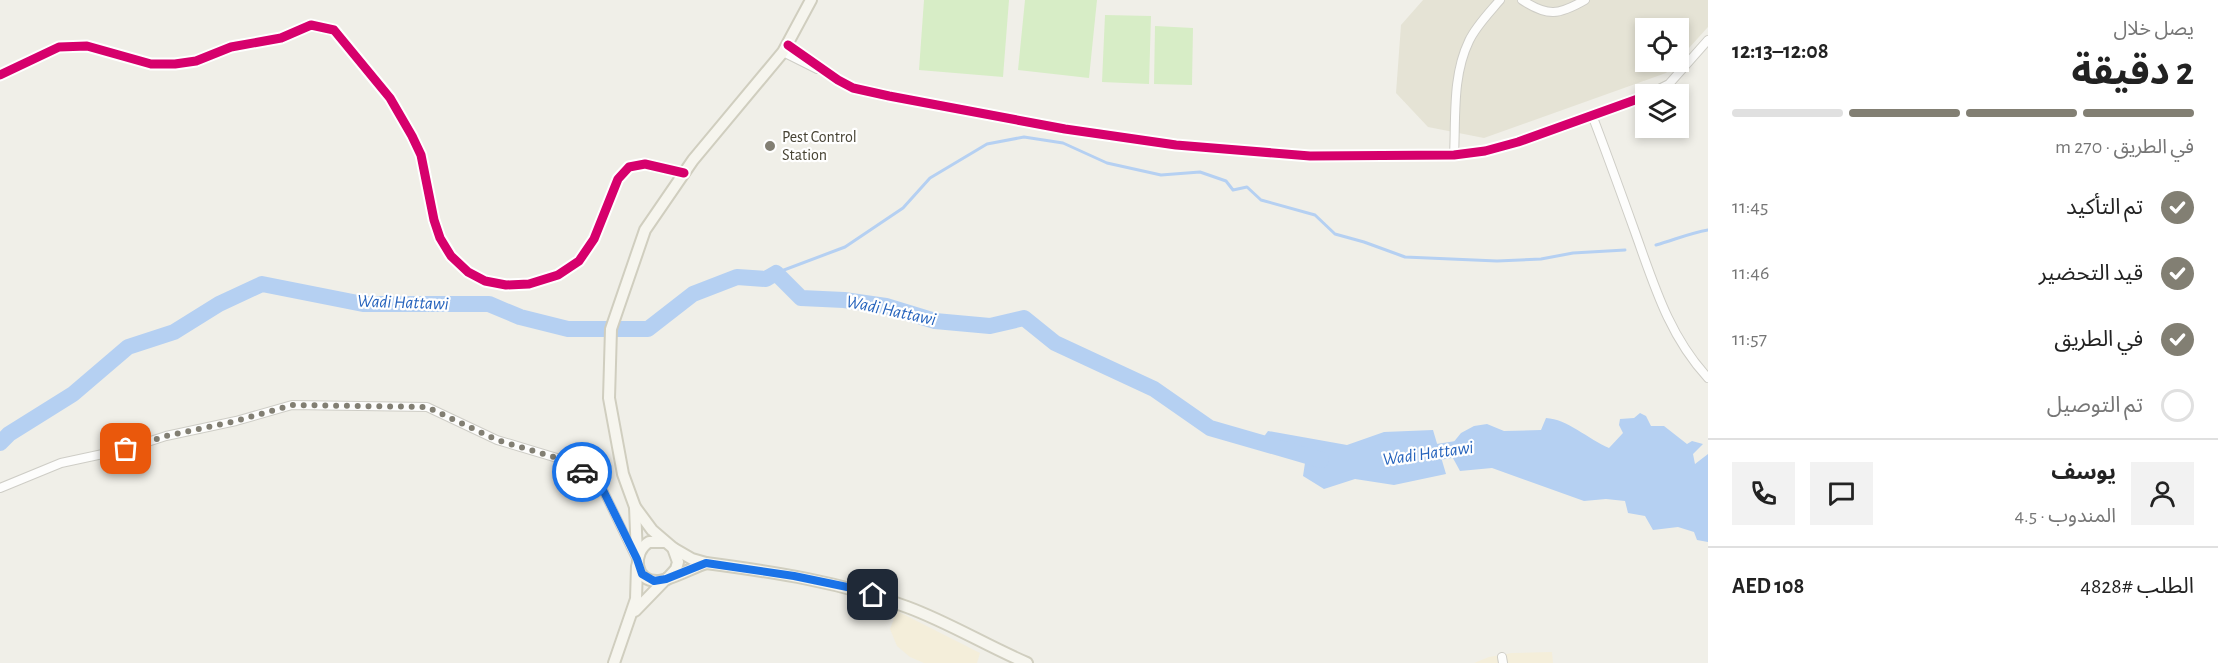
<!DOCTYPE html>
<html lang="ar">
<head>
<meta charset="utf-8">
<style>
  :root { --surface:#fff; --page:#f2f2f2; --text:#222; --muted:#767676; --line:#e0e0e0; --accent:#827f73 }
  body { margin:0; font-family:"Alegreya Sans","Noto Sans Arabic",sans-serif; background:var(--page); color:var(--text); direction:rtl; height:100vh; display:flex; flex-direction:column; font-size:22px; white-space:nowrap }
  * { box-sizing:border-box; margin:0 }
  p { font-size:20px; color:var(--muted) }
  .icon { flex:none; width:33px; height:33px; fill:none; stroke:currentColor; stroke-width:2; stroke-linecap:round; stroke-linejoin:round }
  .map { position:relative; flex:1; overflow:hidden; direction:ltr }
  .drawer { display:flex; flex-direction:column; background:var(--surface); width:510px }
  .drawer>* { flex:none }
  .controls { position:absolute; left:1635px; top:18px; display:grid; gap:12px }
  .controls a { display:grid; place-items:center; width:54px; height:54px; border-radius:0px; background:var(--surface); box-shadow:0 3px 9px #0003; font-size:30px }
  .pin { position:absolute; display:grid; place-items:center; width:51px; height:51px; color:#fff; margin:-26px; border-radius:12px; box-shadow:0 3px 9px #0006 }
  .courier { position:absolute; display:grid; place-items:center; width:60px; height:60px; margin:-30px; border:4px solid #1a73e8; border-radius:50%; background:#fff; color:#222; box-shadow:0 2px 8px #0007 }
  .overview em { font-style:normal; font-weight:700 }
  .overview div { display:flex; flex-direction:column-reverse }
  .overview { display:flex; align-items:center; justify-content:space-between; height:102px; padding:0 24px }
  h1 { font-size:39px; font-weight:700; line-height:45px }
  .bar { display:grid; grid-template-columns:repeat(4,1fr); gap:9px 6px; align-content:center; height:72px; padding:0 24px }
  .bar i { height:8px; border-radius:4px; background:var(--line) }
  .bar .current { background:var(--accent) }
  .bar p { grid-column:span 4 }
  .line { display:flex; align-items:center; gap:15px; padding:0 24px; border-top:2px solid var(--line) }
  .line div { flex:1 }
  .round { display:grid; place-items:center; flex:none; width:63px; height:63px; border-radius:0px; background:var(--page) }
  ol { padding:0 24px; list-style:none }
  li { display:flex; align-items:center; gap:18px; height:66px }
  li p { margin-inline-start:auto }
  li .icon { padding:6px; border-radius:50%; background:var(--accent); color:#fff; stroke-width:4 }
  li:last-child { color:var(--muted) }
  li i { width:33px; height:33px; border:3px solid var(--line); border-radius:50% }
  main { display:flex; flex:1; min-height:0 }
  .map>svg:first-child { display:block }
  .residential { fill:#e5e3d5 }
  .commercial { fill:#f4eeda }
  .green { fill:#d7edc6 }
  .water { fill:#b5d0f2 }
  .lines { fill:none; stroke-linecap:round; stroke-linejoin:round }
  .stream { stroke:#b5d0f2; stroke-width:3 }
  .river { stroke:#b5d0f2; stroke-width:16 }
  .street-casing { stroke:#cecdc6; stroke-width:10 }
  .secondary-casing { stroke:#d0cebf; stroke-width:14 }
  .street { stroke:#fdfdfc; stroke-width:8 }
  .secondary { stroke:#f6f5ee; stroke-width:10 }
  .cycleway-casing { stroke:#fff; stroke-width:13 }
  .cycleway { stroke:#d6006c; stroke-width:9 }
  .done { stroke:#827f73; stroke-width:6; stroke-dasharray:0 10.8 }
  .route { stroke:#1a73e8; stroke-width:8 }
  .poi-dot { fill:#827f73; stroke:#fff; stroke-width:2 }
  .labels { text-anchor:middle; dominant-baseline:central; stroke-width:4.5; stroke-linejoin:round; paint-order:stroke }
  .poi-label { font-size:16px; fill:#474334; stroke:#fff; text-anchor:start }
  .water-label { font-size:18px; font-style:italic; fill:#2462bc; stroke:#fff }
</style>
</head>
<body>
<main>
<section class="drawer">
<div class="overview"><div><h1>2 دقيقة</h1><p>يصل خلال</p></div><em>12:08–12:13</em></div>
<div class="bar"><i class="current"></i><i class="current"></i><i class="current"></i><i></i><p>في الطريق · 270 m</p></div>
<ol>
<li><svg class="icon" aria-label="check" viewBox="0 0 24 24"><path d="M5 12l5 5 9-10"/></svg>تم التأكيد<p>11:45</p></li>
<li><svg class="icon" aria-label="check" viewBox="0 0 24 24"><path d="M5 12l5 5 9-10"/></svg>قيد التحضير<p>11:46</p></li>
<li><svg class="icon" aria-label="check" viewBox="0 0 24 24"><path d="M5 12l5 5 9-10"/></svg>في الطريق<p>11:57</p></li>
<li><i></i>تم التوصيل</li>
</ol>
<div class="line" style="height:108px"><a class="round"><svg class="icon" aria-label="person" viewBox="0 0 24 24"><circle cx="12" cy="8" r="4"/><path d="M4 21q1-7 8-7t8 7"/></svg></a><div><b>يوسف</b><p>المندوب · 4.5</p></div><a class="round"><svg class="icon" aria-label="chat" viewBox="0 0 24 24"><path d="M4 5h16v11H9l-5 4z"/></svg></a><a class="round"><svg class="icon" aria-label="phone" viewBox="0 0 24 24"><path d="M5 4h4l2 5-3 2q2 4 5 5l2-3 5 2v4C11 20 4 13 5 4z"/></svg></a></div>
<div class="line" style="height:78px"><div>الطلب #4828</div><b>AED 108</b></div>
</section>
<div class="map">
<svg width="1708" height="663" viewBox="0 0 1708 663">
  <rect width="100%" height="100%" fill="#f0efe8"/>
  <polygon class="residential" points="1423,0 1708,0 1708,27 1679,59 1678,28 1646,28 1646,62 1676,62 1666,73 1484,138 1428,127 1396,93 1401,25"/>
  <g class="commercial">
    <polygon points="897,611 980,653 977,663 924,663 910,657 897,646 890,629"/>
    <polygon points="1552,652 1553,663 1474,663 1489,657 1512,653"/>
  </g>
  <g class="green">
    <polygon points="924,0 1009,0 1003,77 919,70"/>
    <polygon points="1025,0 1097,0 1089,78 1018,70"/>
    <polygon points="1105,15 1151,16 1149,84 1102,82"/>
    <polygon points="1155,26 1193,28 1192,85 1154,84"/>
  </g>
  <g class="water">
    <path d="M 1640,413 L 1646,416 L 1651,426 L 1664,426 L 1687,444 L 1692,441 L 1703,444 L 1693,454 L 1695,464 L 1708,454 L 1708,542 L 1697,540 L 1694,532 L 1678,527 L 1653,530 L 1645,516 L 1628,513 L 1625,501 L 1606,499 L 1584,501 L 1492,468 L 1460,471 L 1448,449 L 1461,433 L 1474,426 L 1487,424 L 1504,431 L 1541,430 L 1546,418 C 1567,419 1588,439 1609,448 L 1623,433 L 1619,425 L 1620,419 L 1634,418 Z"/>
    <polygon points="1433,430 1446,474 1394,485 1355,479 1324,489 1303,476 1305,463 1297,449 1280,450 1260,442 1268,431 1347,445 1384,432"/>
  </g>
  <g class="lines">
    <g class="stream">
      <path d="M 1656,245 C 1674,240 1690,233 1708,230"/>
      <polyline points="776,273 845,247 903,208 930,178 987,144 1024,137 1063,143 1107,163 1161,175 1200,172 1226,181 1233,190 1247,187 1261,200 1315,215 1335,234 1364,242 1405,257 1497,261 1541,259 1573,253 1625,250"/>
    </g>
    <g class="river">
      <polyline points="0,443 9,434 73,394 128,347 174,332 219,304 262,284 363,304 489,304 520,317 568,329 648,329 693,294 737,277 766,279 776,273 801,298 844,300 886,306 935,321 990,326 1024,318 1055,343 1154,389 1210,428 1321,460"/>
      <polyline points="1418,455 1470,447"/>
    </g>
    <g class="street-casing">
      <g id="street">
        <path d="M 1522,0 C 1548,17 1559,15 1585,0"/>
        <polyline points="788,45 838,80 853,88 889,96 1065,129 1176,145 1310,156 1454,155 1485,151 1518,142 1646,96"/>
        <polyline points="783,52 817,69"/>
        <polyline points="0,75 59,47 87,46 151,64 175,64 196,61 231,47 281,38 311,25 334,30 390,98 412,136 421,155 434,220 440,238 451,256 468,272 485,281 506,285 529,284 558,275 579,261 594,239 618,179 629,167 645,164 684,173"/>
        <polyline points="1649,94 1669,84 1708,40"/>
        <path d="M 1592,115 C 1607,154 1621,193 1635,232 C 1654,285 1669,336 1708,378"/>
        <path d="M 1454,155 C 1456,118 1452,76 1469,41 C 1476,26 1489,13 1500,0"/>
        <polyline points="0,488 61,463 126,449 166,436 236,421 292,405 427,407 497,440 557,458 578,468 603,490 635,556"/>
        <polyline points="1502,657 1503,663"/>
      </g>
    </g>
    <g class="secondary-casing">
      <g id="secondary">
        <polyline points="635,507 637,555"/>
        <path d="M 665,542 L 649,542 C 632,552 634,582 658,581 C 668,581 694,567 706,563"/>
        <path d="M 673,548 L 692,559 L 706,563 C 774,572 842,582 907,607 C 948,622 987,646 1027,663"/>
        <polyline points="667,579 676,569 678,562 673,548 652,530 635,507 623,474 609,398 611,329 645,230 693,160 783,52 811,0"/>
        <polyline points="635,611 666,579"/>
        <polyline points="614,663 636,599 637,566"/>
      </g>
    </g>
    <use href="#street" class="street"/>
    <use href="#secondary" class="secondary"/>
    <g class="cycleway-casing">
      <g id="cycleway">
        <polyline points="788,45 838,80 853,88 889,96 1065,129 1176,145 1310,156 1454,155 1485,151 1518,142 1646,96"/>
        <polyline points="0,75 59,47 87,46 151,64 175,64 196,61 231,47 281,38 311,25 334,30 390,98 412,136 421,155 434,220 440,238 451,256 468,272 485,281 506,285 529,284 558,275 579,261 594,239 618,179 629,167 645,164 684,173"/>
      </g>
    </g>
    <use href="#cycleway" class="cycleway"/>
  </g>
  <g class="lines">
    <polyline class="done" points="126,449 166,436 236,421 292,405 427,407 497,440 557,458 582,472"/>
    <polyline class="route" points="582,472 603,490 637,559 642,574 654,581 666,579 706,563 794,576 852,588 873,595"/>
  </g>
  <circle class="poi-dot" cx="770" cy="146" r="6"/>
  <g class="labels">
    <g class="poi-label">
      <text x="782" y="137">Pest Control<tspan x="782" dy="18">Station</tspan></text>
    </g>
    <g class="water-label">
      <text transform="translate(403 303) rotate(2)">Wadi Hattawi</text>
      <text transform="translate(891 311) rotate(12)">Wadi Hattawi</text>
      <text transform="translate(1428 454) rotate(-8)">Wadi Hattawi</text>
    </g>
  </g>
</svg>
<div class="controls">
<a><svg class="icon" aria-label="locate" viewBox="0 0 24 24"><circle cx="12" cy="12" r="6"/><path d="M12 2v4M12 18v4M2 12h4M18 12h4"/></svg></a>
<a><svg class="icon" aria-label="layers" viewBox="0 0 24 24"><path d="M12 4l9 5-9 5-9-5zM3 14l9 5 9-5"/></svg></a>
</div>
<div class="pin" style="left:126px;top:449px;background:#ea580c"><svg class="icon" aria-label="bag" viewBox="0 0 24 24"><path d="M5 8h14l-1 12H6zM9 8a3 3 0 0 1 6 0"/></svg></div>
<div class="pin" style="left:873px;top:595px;background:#1f2937"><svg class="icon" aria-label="home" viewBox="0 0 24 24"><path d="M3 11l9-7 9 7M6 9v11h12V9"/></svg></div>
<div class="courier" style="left:582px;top:472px"><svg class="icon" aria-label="car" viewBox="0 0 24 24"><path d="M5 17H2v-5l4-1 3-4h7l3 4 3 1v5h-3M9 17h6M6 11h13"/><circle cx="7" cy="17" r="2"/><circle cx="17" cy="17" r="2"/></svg></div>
</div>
</main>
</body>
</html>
